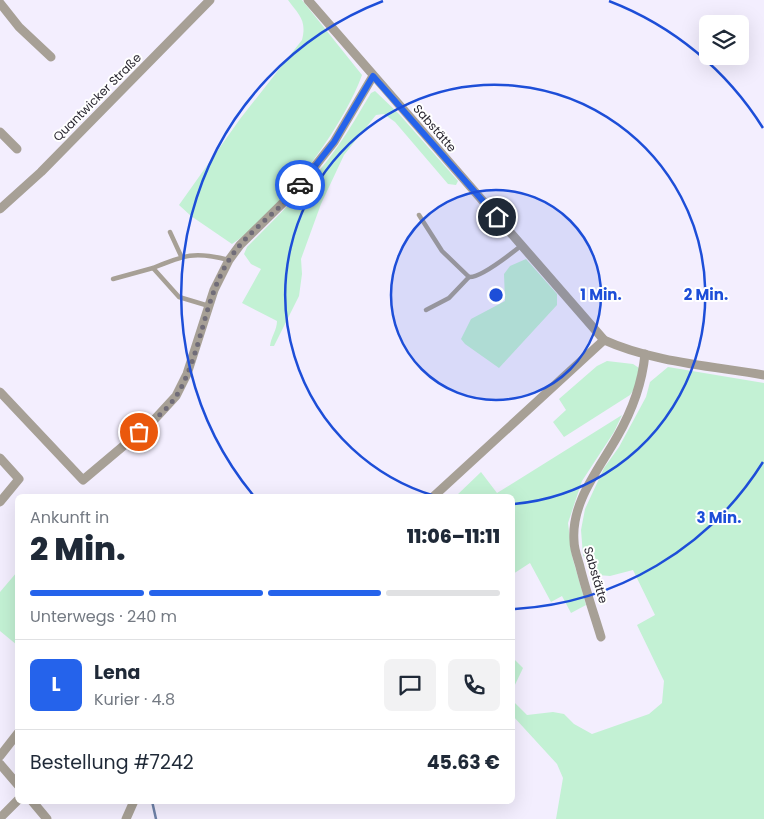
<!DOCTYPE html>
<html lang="de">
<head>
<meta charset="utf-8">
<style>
  :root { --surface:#fff; --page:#f2f2f3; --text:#1f2937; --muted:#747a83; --line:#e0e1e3; --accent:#2563eb }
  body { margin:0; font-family:Poppins,sans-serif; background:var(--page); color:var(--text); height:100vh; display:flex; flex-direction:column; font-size:19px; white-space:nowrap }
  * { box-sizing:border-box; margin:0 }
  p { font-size:16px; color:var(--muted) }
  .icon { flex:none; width:28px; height:28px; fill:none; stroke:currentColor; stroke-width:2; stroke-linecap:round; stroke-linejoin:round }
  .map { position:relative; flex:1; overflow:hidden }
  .side { position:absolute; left:15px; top:494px; width:500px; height:310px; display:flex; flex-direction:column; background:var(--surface); border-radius:8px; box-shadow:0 5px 20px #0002 }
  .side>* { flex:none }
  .buttons { position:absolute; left:699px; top:15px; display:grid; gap:10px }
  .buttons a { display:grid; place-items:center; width:50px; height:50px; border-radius:8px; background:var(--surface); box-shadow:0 5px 20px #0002; font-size:25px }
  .pin { position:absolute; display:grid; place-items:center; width:42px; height:42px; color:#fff; margin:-21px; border:2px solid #fff; border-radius:50%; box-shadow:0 1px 5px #0007 }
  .courier { position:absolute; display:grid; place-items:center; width:50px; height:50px; margin:-25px; border:4px solid #2563eb; border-radius:50%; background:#fff; color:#222; box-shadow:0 1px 6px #0007 }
  .overview em { font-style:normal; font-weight:800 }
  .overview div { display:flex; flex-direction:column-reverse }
  .overview { display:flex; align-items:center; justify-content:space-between; height:85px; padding:0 15px }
  h1 { font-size:32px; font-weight:800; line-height:38px }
  .bar { display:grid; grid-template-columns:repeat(4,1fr); gap:8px 5px; align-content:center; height:60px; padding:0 15px }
  .bar i { height:6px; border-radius:4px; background:var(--line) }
  .bar .active { background:var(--accent) }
  .bar p { grid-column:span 4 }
  .line { display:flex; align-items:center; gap:12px; padding:0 15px; border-top:1px solid var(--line) }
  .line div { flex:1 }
  .round { display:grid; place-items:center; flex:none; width:52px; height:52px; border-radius:8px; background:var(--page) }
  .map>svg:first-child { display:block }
  .green { fill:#c3f1d4 }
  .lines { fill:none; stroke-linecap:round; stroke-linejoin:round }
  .stream { stroke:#6e81a8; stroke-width:2.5 }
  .lane { stroke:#a7a096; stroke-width:4.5 }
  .street { stroke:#a7a096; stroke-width:9 }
  .done { stroke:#706c78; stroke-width:5; stroke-dasharray:0 9 }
  .route { stroke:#2563eb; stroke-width:6 }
  .ring { fill:none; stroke:#1d4ed8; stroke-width:2.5 }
  .labels { text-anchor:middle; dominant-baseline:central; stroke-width:4; stroke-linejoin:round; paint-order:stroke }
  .street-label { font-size:12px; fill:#292630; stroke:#fff }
  .centre { fill:#1d4ed8; stroke:#fff; stroke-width:2.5 }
  .ring-label { font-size:15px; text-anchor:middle; font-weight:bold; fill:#1d4ed8; stroke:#fff; stroke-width:4; stroke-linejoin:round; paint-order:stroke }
</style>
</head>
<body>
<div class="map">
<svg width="764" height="819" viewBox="0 0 764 819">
  <rect width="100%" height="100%" fill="#f3eefe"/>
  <g class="green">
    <path d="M 288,0 L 302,0 L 362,75 C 343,128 279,214 232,244 L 191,216 L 179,205 L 240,119 L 302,40 C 307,20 299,15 288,0 Z"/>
    <path d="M 375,91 L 399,114 L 458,181 L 456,185 L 448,184 L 395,122 L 384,114 L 376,115 L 344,155 L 321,204 L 301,259 L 302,274 L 299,296 L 274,346 L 270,346 C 271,337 277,330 277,321 L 242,303 L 261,269 L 251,264 L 244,254 L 247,247 C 279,215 312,183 338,146 C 350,129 360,111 371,93 Z"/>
    <polygon points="526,259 557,294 557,305 499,368 465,344 461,339 471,319 505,301 504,274 510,266"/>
    <polygon points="607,361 633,364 639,368 635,388 630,395 564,437 553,422 566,410 559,399 597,366"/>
    <polygon points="668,367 764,383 764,819 556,819 563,778 557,764 513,716 513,701 527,715 553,712 564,714 574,724 592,734 649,714 662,703 664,681 637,625 655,615 633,570 610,576 598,575 589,567 583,555 581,530 585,509 604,468 619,447 646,397 650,382"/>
    <polygon points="622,415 614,432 582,481 568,523 572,556 586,605 571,613 562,596 551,602 530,563 513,574 512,496 456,496 481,472 497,493"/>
    <polygon points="17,572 18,572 17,645 0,631 0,592"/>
    <polygon points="513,658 523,668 513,689"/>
  </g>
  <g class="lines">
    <polyline class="stream" points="152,801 156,819"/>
    <g class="lane">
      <path d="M 419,215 L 442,251 L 469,277 C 480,278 512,253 522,245"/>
      <polyline points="170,232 181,256"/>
      <path d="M 153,268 C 184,255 195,251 229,260"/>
      <polyline points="113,279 153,268 179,297 209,306"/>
      <polyline points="426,310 449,298 469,277"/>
    </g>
    <g class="street">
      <path d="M 308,0 L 604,340 C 652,362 712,366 764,375"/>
      <polyline points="0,3 19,27 51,57"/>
      <polyline points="0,132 17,149"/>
      <polyline points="0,209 41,172 210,0"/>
      <polyline points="0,392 83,480 153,421 176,396 187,374 214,290 229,260 240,245 297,189 334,142 373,76"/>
      <polyline points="0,458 19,479 0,502"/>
      <polyline points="434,496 604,340"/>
      <path d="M 601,637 C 594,614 586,591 580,567 C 578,559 574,550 574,541 C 571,502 599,469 617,437 C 632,411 642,385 645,354"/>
      <polyline points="0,756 18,733"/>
      <polyline points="0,764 18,785"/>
      <polyline points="32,801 47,819"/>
      <polyline points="0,818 18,800"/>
      <polyline points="126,819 134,801"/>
    </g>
  </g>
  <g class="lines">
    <path class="done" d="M 139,432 C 152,422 168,409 177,395 C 202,353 203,301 229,260 C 248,230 279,212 300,185"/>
    <polyline class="route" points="300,185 334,142 373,76 497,217"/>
  </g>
  <circle cx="496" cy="295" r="105" fill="#1d4ed8" fill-opacity=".12"/>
  <g class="ring">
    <circle cx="496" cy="295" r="105"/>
    <path d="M435 496A210 210 0 1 1 514 504"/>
    <path d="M763 462A315 315 0 0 1 515 609M253 495A315 315 0 0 1 383 1M609 1A315 315 0 0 1 763 128"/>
  </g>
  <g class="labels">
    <g class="street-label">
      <text transform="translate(97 97) rotate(-45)">Quantwicker Straße</text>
      <text transform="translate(435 128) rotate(49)">Sabstätte</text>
      <text transform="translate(596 575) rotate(74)">Sabstätte</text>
    </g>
  </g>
  <circle cx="496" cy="295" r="8" class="centre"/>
  <g class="ring-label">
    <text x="601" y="300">1 Min.</text>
    <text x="706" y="300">2 Min.</text>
    <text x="719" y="523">3 Min.</text>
  </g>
</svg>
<div class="buttons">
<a><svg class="icon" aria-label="layers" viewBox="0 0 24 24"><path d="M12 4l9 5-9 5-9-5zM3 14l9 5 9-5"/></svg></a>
</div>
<div class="pin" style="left:139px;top:432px;background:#ea580c"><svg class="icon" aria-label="bag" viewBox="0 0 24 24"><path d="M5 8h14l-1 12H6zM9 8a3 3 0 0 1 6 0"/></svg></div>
<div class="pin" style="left:497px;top:217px;background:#1f2937"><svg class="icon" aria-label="home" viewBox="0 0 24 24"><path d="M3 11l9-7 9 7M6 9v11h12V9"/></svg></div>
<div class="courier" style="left:300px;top:185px"><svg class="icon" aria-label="car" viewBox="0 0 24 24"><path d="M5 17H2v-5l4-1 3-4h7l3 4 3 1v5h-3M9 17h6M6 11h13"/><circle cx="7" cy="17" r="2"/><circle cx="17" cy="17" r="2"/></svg></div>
<section class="side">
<div class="overview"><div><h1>2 Min.</h1><p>Ankunft in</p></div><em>11:06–11:11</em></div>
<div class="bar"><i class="active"></i><i class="active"></i><i class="active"></i><i></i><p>Unterwegs · 240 m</p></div>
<div class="line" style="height:90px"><b class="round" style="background:var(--accent);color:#fff">L</b><div><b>Lena</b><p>Kurier · 4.8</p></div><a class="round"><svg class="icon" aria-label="chat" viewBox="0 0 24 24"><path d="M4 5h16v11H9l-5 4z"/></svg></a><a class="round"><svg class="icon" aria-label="phone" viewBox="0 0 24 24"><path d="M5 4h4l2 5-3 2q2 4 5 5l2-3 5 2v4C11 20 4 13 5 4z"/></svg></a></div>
<div class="line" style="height:65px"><div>Bestellung #7242</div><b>45.63 €</b></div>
</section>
</div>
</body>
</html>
